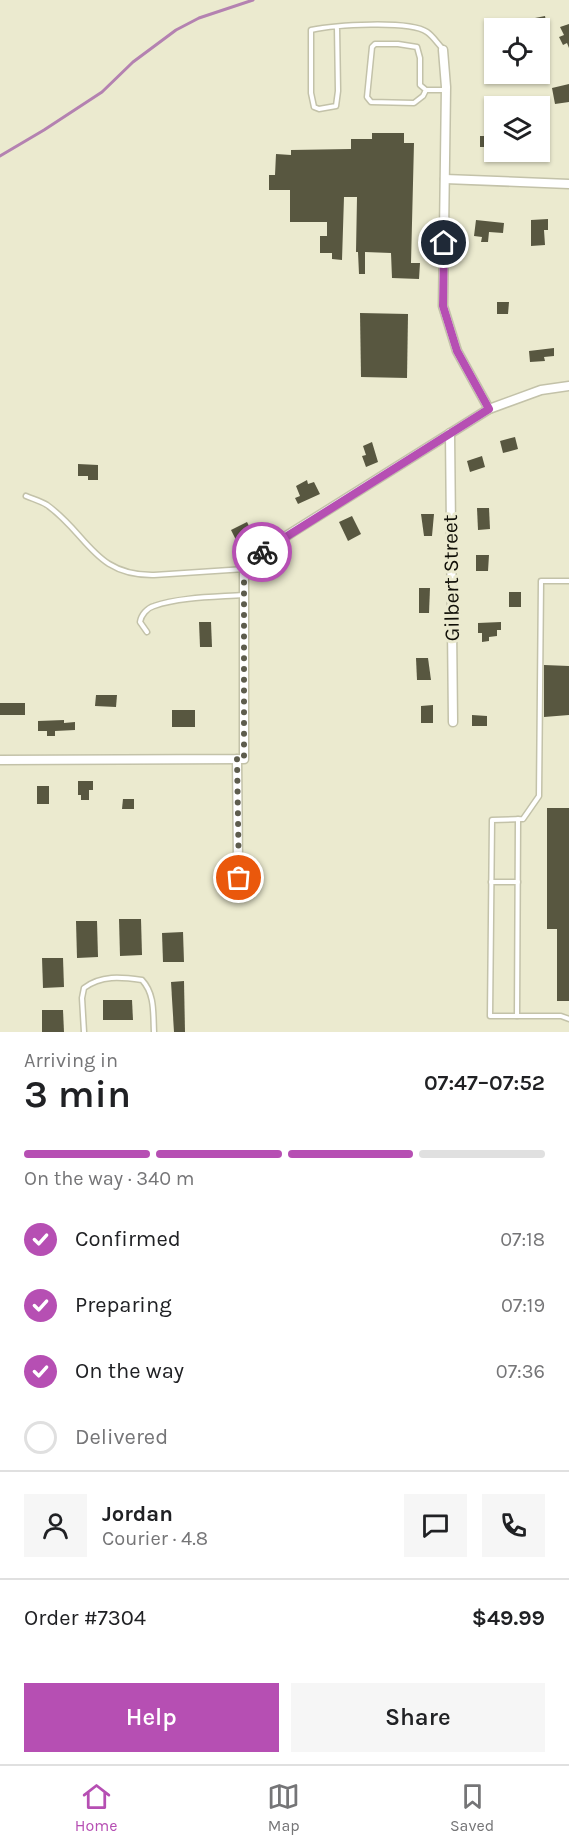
<!DOCTYPE html>
<html lang="en">
<head>
<meta charset="utf-8">
<style>
  :root { --surface:#fff; --page:#f6f6f6; --text:#202124; --muted:#757577; --line:#e0e0e0; --accent:#b64fb3 }
  body { margin:0; font-family:Karla,sans-serif; background:var(--page); color:var(--text); height:100vh; display:flex; flex-direction:column; font-size:22px; white-space:nowrap }
  * { box-sizing:border-box; margin:0 }
  p { font-size:20px; color:var(--muted) }
  .icon { flex:none; width:33px; height:33px; fill:none; stroke:currentColor; stroke-width:2; stroke-linecap:round; stroke-linejoin:round }
  .map { position:relative; height:1032px; overflow:hidden }
  .panel { display:flex; flex-direction:column; background:var(--surface); flex:1 }
  .panel>* { flex:none }
  .tools { position:absolute; left:484px; top:18px; display:grid; gap:12px }
  .tools a { display:grid; place-items:center; width:66px; height:66px; border-radius:0px; background:var(--surface); box-shadow:0 2px 4px #0004; font-size:30px }
  .pin { position:absolute; display:grid; place-items:center; width:51px; height:51px; color:#fff; margin:-26px; border:3px solid #fff; border-radius:50%; box-shadow:0 2px 6px #0007 }
  .courier { position:absolute; display:grid; place-items:center; width:60px; height:60px; margin:-30px; border:4px solid #b64fb3; border-radius:50%; background:#fff; color:#222; box-shadow:0 2px 8px #0007 }
  .headline em { font-style:normal; font-weight:600 }
  .headline div { display:flex; flex-direction:column-reverse }
  .headline { display:flex; align-items:center; justify-content:space-between; height:102px; padding:0 24px }
  h1 { font-size:39px; font-weight:600; line-height:45px }
  .bar { display:grid; grid-template-columns:repeat(4,1fr); gap:9px 6px; align-content:center; height:72px; padding:0 24px }
  .bar i { height:8px; border-radius:4px; background:var(--line) }
  .bar .current { background:var(--accent) }
  .bar p { grid-column:span 4 }
  .line { display:flex; align-items:center; gap:15px; padding:0 24px; border-top:2px solid var(--line) }
  .line div { flex:1 }
  .round { display:grid; place-items:center; flex:none; width:63px; height:63px; border-radius:0px; background:var(--page) }
  ol { padding:0 24px; list-style:none }
  li { display:flex; align-items:center; gap:18px; height:66px }
  li p { margin-inline-start:auto }
  li .icon { padding:6px; border-radius:50%; background:var(--accent); color:#fff; stroke-width:4 }
  li:last-child { color:var(--muted) }
  li i { width:33px; height:33px; border:3px solid var(--line); border-radius:50% }
  .cta { display:flex; gap:12px; margin-top:auto; padding:12px 24px }
  .cta a { flex:1; height:69px; border-radius:0px; background:var(--accent); color:#fff; font-size:24px; font-weight:600; line-height:69px; text-align:center }
  .cta a+a { background:var(--page); color:var(--text) }
  .tab-bar { display:flex; justify-content:space-around; align-items:center; height:84px; border-top:2px solid var(--line); background:var(--surface); font-size:16px; color:var(--muted) }
  .tab-bar a { display:grid; justify-items:center; gap:3px }
  .tab-bar .current { color:var(--accent) }
  .map>svg:first-child { display:block }
  .lines { fill:none; stroke-linecap:round; stroke-linejoin:round }
  .stream { stroke:#b482b1; stroke-width:3 }
  .building { fill:#585740 }
  .lane-casing { stroke:#c3c2a9; stroke-width:7 }
  .street-casing { stroke:#c3c2a9; stroke-width:11 }
  .lane { stroke:#fff; stroke-width:4 }
  .street { stroke:#fff; stroke-width:8 }
  .done { stroke:#5d5c4d; stroke-width:6; stroke-dasharray:0 10.8 }
  .route { stroke:#b64fb3; stroke-width:8 }
  .labels { text-anchor:middle; dominant-baseline:central; stroke-width:6; stroke-linejoin:round; paint-order:stroke }
  .street-label { font-size:21px; fill:#100f07; stroke:#ebeacf }
</style>
</head>
<body>
<div class="map">
<svg width="569" height="1032" viewBox="0 0 569 1032">
  <rect width="100%" height="100%" fill="#ebeacf"/>
  <g class="lines">
    <polyline class="stream" points="0,156 44,130 102,92 133,62 176,30 199,18 253,0"/>
  </g>
  <g class="building">
    <polygon points="545,16 547,26 537,28 535,18"/>
    <polygon points="569,24 569,48 567,43 563,45 559,37 564,35 560,27"/>
    <polygon points="569,84 569,102 555,104 552,88"/>
    <polygon points="372,133 404,133 404,143 414,143 411,263 420,263 419,279 392,278 391,253 365,252 365,274 359,274 358,252 356,252 357,197 344,197 342,260 332,259 332,253 320,253 320,236 327,236 327,222 290,222 290,190 269,190 269,175 275,175 276,154 291,155 291,150 351,149 351,139 372,139"/>
    <rect x="480" y="136" width="15" height="11"/>
    <rect x="540" y="139" width="8" height="12"/>
    <polygon points="548,219 548,230 544,230 545,245 531,246 531,220"/>
    <polygon points="476,220 504,223 503,233 489,232 488,242 481,242 482,237 474,236"/>
    <polygon points="497,302 509,302 508,314 497,314"/>
    <polygon points="360,313 408,314 407,378 361,377"/>
    <polygon points="554,348 554,356 544,357 545,361 530,362 529,351"/>
    <polygon points="515,437 518,449 503,453 500,441"/>
    <polygon points="372,442 378,462 366,467 362,456 366,455 363,446"/>
    <polygon points="482,456 485,467 470,472 467,461"/>
    <polygon points="78,464 98,465 98,480 88,480 88,476 78,476"/>
    <polygon points="307,480 308,484 314,482 320,494 298,504 295,498 300,496 296,486"/>
    <polygon points="477,508 489,508 490,529 478,530"/>
    <polygon points="421,514 434,514 432,536 424,536"/>
    <polygon points="352,516 361,534 348,541 339,522"/>
    <polygon points="247,522 253,534 237,542 231,530"/>
    <polygon points="476,555 489,555 488,571 476,571"/>
    <polygon points="419,588 430,588 429,613 419,613"/>
    <rect x="509" y="592" width="12" height="15"/>
    <polygon points="199,622 211,622 212,647 200,647"/>
    <polygon points="501,622 501,630 497,630 497,636 489,637 489,641 482,642 482,633 478,633 478,623"/>
    <polygon points="416,658 428,658 431,680 417,680"/>
    <polygon points="544,665 569,666 569,715 544,717"/>
    <polygon points="96,695 117,695 116,707 95,706"/>
    <rect x="0" y="703" width="25" height="12"/>
    <polygon points="433,705 433,723 421,723 421,706"/>
    <rect x="172" y="710" width="23" height="17"/>
    <polygon points="472,715 487,716 487,726 472,726"/>
    <polygon points="64,720 64,723 75,722 75,730 55,731 55,736 47,736 47,731 38,731 38,721"/>
    <polygon points="78,781 93,781 93,790 89,790 89,800 81,800 81,795 78,795"/>
    <rect x="37" y="786" width="12" height="18"/>
    <polygon points="123,799 134,799 134,809 122,809"/>
    <polygon points="547,808 569,808 569,1001 557,1001 557,929 547,929"/>
    <polygon points="119,919 141,919 142,955 120,956"/>
    <polygon points="76,921 97,921 98,957 77,958"/>
    <polygon points="183,932 184,962 163,962 162,933"/>
    <polygon points="42,958 63,958 64,987 43,988"/>
    <polygon points="184,981 185,1032 174,1032 171,982"/>
    <polygon points="103,1000 132,1000 133,1020 103,1020"/>
    <polygon points="42,1010 63,1010 64,1032 42,1032"/>
  </g>
  <g class="lines">
    <g class="lane-casing">
      <g id="lane">
        <path d="M 337,27 L 338,91 L 336,106 L 319,109 L 314,107 L 311,93 L 311,30 C 334,25 409,20 427,32 C 433,36 438,44 443,49"/>
        <polyline points="426,90 423,96 414,103 371,102 367,97 372,47 375,44 398,44 417,47 420,58 420,85 426,90 445,90"/>
        <path d="M 26,496 C 33,499 41,501 47,505 C 88,534 94,576 154,575 L 245,569"/>
        <polyline points="569,581 541,581 539,796 523,819 492,820 490,1016 561,1016 569,1019"/>
        <path d="M 147,632 L 140,622 C 141,615 147,608 154,606 C 180,597 216,597 243,595"/>
        <polyline points="491,882 518,882"/>
        <polyline points="517,1016 518,819"/>
        <path d="M 84,1032 L 82,998 L 84,988 C 101,975 121,977 142,980 C 155,994 153,1013 154,1032"/>
      </g>
    </g>
    <g class="street-casing">
      <g id="street">
        <polyline points="443,50 446,87 443,306 457,351 489,409"/>
        <polyline points="445,179 569,184"/>
        <polyline points="450,433 453,722"/>
        <polyline points="237,759 238,864 240,892"/>
        <polyline points="0,760 244,759 244,574 248,560 489,409 541,390 569,386"/>
      </g>
    </g>
    <use href="#lane" class="lane"/>
    <use href="#street" class="street"/>
  </g>
  <g class="lines">
    <polyline class="done" points="239,878 237,759 244,759 244,574 248,560 262,552"/>
    <polyline class="route" points="262,552 489,409 457,351 443,306 444,243"/>
  </g>
  <g class="labels">
    <g class="street-label">
      <text transform="translate(451 578) rotate(-91)">Gilbert Street</text>
    </g>
  </g>
</svg>
<div class="tools">
<a><svg class="icon" aria-label="locate" viewBox="0 0 24 24"><circle cx="12" cy="12" r="6"/><path d="M12 2v4M12 18v4M2 12h4M18 12h4"/></svg></a>
<a><svg class="icon" aria-label="layers" viewBox="0 0 24 24"><path d="M12 4l9 5-9 5-9-5zM3 14l9 5 9-5"/></svg></a>
</div>
<div class="pin" style="left:239px;top:878px;background:#ea580c"><svg class="icon" aria-label="bag" viewBox="0 0 24 24"><path d="M5 8h14l-1 12H6zM9 8a3 3 0 0 1 6 0"/></svg></div>
<div class="pin" style="left:444px;top:243px;background:#1f2937"><svg class="icon" aria-label="home" viewBox="0 0 24 24"><path d="M3 11l9-7 9 7M6 9v11h12V9"/></svg></div>
<div class="courier" style="left:262px;top:552px"><svg class="icon" aria-label="bike" viewBox="0 0 24 24"><circle cx="6" cy="16" r="4"/><circle cx="18" cy="16" r="4"/><path d="M6 16l4-8h5l3 8M10 8l3 8H6M13 5h3"/></svg></div>
</div>
<section class="panel">
<div class="headline"><div><h1>3 min</h1><p>Arriving in</p></div><em>07:47–07:52</em></div>
<div class="bar"><i class="current"></i><i class="current"></i><i class="current"></i><i></i><p>On the way · 340 m</p></div>
<ol>
<li><svg class="icon" aria-label="check" viewBox="0 0 24 24"><path d="M5 12l5 5 9-10"/></svg>Confirmed<p>07:18</p></li>
<li><svg class="icon" aria-label="check" viewBox="0 0 24 24"><path d="M5 12l5 5 9-10"/></svg>Preparing<p>07:19</p></li>
<li><svg class="icon" aria-label="check" viewBox="0 0 24 24"><path d="M5 12l5 5 9-10"/></svg>On the way<p>07:36</p></li>
<li><i></i>Delivered</li>
</ol>
<div class="line" style="height:108px"><a class="round"><svg class="icon" aria-label="person" viewBox="0 0 24 24"><circle cx="12" cy="8" r="4"/><path d="M4 21q1-7 8-7t8 7"/></svg></a><div><b>Jordan</b><p>Courier · 4.8</p></div><a class="round"><svg class="icon" aria-label="chat" viewBox="0 0 24 24"><path d="M4 5h16v11H9l-5 4z"/></svg></a><a class="round"><svg class="icon" aria-label="phone" viewBox="0 0 24 24"><path d="M5 4h4l2 5-3 2q2 4 5 5l2-3 5 2v4C11 20 4 13 5 4z"/></svg></a></div>
<div class="line" style="height:78px"><div>Order #7304</div><b>$49.99</b></div>
<div class="cta"><a>Help</a><a>Share</a></div>
</section>
<nav class="tab-bar">
<a class="current"><svg class="icon" aria-label="home" viewBox="0 0 24 24"><path d="M3 11l9-7 9 7M6 9v11h12V9"/></svg>Home</a>
<a><svg class="icon" aria-label="map" viewBox="0 0 24 24"><path d="M3 6l6-2 6 2 6-2v14l-6 2-6-2-6 2zM9 4v14M15 6v14"/></svg>Map</a>
<a><svg class="icon" aria-label="saved" viewBox="0 0 24 24"><path d="M7 4h10v16l-5-4-5 4z"/></svg>Saved</a>
</nav>
</body>
</html>
